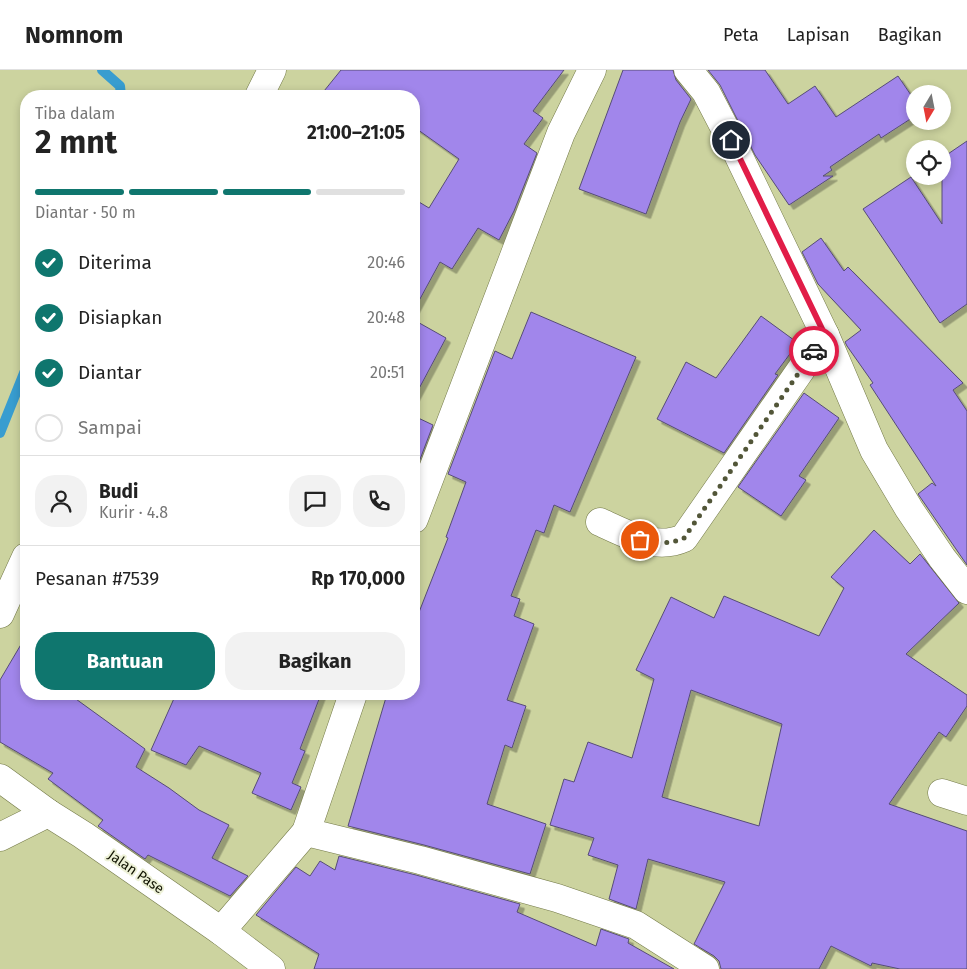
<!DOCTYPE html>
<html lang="id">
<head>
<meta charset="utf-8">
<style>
  :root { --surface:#fff; --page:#f2f2f2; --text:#222; --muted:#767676; --line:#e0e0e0; --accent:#0f766e }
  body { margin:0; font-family:"Fira Sans",sans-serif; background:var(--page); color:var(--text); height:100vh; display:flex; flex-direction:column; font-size:19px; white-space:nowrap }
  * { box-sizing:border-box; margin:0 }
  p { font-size:16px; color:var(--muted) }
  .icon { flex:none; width:28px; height:28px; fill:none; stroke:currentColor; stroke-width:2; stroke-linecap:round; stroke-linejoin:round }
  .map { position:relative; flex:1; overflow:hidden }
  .side { position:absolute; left:20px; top:20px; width:400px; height:610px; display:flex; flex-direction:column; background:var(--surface); border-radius:20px; box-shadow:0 2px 8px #0003 }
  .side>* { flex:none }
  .needle { width:32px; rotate:190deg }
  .buttons { position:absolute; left:906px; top:15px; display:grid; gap:10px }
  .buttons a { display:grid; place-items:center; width:45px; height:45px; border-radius:50%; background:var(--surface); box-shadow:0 2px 8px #0003; font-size:25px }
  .pin { position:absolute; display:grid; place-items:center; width:42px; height:42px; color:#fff; margin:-21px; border:2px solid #fff; border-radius:50%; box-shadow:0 1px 5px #0007 }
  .courier { position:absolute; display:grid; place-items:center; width:50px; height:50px; margin:-25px; border:4px solid #e11d48; border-radius:50%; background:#fff; color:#222; box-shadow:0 1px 6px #0007 }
  .summary em { font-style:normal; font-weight:700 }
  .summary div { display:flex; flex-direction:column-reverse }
  .summary { display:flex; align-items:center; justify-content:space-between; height:85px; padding:0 15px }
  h1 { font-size:32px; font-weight:700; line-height:38px }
  .bar { display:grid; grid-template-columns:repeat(4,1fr); gap:8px 5px; align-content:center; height:60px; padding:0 15px }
  .bar i { height:6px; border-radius:4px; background:var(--line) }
  .bar .active { background:var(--accent) }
  .bar p { grid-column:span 4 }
  .line { display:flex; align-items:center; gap:12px; padding:0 15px; border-top:1px solid var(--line) }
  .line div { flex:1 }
  .round { display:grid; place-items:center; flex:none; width:52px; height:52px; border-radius:20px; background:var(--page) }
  ol { padding:0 15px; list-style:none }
  li { display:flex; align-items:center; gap:15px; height:55px }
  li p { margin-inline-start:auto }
  li .icon { padding:5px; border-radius:50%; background:var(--accent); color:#fff; stroke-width:4 }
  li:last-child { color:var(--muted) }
  li i { width:28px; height:28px; border:2px solid var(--line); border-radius:50% }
  .button { display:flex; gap:10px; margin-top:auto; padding:10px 15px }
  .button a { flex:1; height:58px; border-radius:20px; background:var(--accent); color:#fff; font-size:20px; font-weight:700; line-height:58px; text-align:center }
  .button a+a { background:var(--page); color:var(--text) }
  header { display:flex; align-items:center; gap:30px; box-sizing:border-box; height:70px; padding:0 25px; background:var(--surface); border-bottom:1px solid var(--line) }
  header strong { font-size:24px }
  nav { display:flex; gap:28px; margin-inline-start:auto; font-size:18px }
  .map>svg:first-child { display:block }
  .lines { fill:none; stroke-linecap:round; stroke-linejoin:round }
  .stream { stroke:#389dd0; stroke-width:10 }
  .building { fill:#a186eb; stroke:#564c77; fill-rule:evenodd; filter:url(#shadow) }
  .minor-casing { stroke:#747a49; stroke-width:29 }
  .minor { stroke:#fff; stroke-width:28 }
  .done { stroke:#525638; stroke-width:5; stroke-dasharray:0 9 }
  .route { stroke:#e11d48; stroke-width:6 }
  .labels { text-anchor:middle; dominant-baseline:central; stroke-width:4; stroke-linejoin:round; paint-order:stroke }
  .street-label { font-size:14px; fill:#101201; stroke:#edf1d7 }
</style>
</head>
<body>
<header>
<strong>Nomnom</strong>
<nav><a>Peta</a><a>Lapisan</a><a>Bagikan</a></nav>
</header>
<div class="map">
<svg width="967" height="899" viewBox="0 0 967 899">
  <defs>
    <filter id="shadow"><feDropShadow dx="4.5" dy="4.5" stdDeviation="0" flood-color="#0004"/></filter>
  </defs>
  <rect width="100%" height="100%" fill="#ccd39f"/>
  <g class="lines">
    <g class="stream">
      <polyline points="102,0 120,16 121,26"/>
      <polyline points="0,363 26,298"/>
    </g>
  </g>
  <g class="building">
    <polygon points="341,0 564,0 533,41 543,48 524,74 537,83 514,141 499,170 478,158 452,199 440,192 414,240 414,129 429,138 459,89 414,57 414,26 320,26"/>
    <polygon points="623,0 673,0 676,10 691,29 680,52 646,144 579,119"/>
    <polygon points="708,0 765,0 788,34 815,16 836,47 898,6 915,31 915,46 881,68 879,64 830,97 832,100 823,106 833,106 789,135 755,85 720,15"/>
    <polygon points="967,71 967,234 940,253 863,139 911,107 942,154 942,88"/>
    <polygon points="821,168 844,201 848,197 963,313 953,320 967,341 967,495 918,424 932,413 936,416 870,315 873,313 847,276 845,272 861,260 818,214 802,182"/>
    <polygon points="531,242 636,287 570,442 554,435 544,463 536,460 511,526 520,529 514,546 534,554 507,630 526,636 512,678 505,675 487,734 546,754 530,804 424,775 348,756 387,624 414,624 414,555 448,468 446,467 466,412 448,404 495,281 512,289"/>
    <polygon points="761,246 798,273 775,304 778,305 724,383 657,349 686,292 716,308"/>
    <polygon points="414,250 446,268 414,328"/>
    <polygon points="804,323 839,348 799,406 806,410 781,446 738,417"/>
    <polygon points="414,346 433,355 419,392 414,390"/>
    <path d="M 874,460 L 910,494 L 920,484 L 959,533 L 906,584 L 967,625 L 967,636 L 946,667 L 939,662 L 889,734 L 967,761 L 967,899 L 900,899 L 872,893 L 871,896 L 831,876 L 819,899 L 721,899 L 719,891 L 714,886 L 694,874 L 725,812 L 648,789 L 636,839 L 609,829 L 618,795 L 588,785 L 594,768 L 550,755 L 564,709 L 574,712 L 588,672 L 632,688 L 654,609 L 636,600 L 671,527 L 714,548 L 724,526 L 819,566 L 844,518 L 831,507 ZM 691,620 L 782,654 L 759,756 L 662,727 Z"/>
    <polygon points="26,566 26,624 69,624 145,679 136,697 169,718 199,740 229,755 212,788 248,806 230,826 148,785 145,789 98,756 103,750 48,709 53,703 0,672 0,610"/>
    <polygon points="176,624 321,624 300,679 305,681 292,713 301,717 291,740 252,723 261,703 199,676 186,695 151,680"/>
    <polygon points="339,786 416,805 520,834 517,842 596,876 601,859 629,869 628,873 674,899 314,899 319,884 256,845 296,797 310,806 320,791 335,800"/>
  </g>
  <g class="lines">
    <g class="minor-casing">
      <g id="minor">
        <polyline points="688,0 706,22 731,70 825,265 874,380 909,439 942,488 967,520"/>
        <polyline points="259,26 272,0"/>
        <polyline points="414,449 561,63 592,0"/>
        <path d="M 600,452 C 627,464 655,481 684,468 L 825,265"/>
        <polyline points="0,544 26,487"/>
        <polyline points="0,708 48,743 83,765 221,861 271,899"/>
        <polyline points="942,723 967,731"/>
        <polyline points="306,762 420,790 557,828 636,855 705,899"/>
        <polyline points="0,767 48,743"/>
        <polyline points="221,861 306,762 353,624"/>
      </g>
    </g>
    <use href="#minor" class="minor"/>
  </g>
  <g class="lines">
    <path class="done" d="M 640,470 C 656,473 669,475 684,468 L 814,281"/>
    <polyline class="route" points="731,70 825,265 814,281"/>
  </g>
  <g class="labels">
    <g class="street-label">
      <text transform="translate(136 802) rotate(35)">Jalan Pase</text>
    </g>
  </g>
</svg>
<div class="buttons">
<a><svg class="needle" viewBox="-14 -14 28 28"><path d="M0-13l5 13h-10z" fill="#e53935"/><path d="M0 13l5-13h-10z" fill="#767676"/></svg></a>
<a><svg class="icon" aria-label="locate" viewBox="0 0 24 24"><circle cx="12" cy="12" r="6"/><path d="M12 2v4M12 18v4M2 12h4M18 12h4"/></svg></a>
</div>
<div class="pin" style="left:640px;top:470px;background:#ea580c"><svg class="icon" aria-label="bag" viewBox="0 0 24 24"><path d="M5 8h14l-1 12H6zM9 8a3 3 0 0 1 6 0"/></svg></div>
<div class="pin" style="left:731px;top:70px;background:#1f2937"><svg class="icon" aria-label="home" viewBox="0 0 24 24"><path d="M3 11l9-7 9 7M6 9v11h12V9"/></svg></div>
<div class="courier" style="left:814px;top:281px"><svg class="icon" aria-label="car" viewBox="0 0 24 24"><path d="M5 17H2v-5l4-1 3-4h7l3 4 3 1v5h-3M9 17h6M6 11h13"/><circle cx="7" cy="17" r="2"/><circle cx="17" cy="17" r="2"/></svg></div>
<section class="side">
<div class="summary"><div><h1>2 mnt</h1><p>Tiba dalam</p></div><em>21:00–21:05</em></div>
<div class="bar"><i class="active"></i><i class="active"></i><i class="active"></i><i></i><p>Diantar · 50 m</p></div>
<ol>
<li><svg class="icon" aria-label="check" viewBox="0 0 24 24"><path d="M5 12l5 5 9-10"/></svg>Diterima<p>20:46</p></li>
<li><svg class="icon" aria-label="check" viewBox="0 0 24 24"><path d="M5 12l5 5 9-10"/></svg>Disiapkan<p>20:48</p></li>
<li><svg class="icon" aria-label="check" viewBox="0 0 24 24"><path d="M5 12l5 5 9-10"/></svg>Diantar<p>20:51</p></li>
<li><i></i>Sampai</li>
</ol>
<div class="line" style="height:90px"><a class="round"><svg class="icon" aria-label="person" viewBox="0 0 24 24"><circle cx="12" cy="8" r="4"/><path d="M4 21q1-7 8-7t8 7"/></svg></a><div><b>Budi</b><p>Kurir · 4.8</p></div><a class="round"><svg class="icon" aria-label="chat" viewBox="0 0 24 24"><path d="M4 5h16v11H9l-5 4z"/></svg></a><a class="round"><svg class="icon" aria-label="phone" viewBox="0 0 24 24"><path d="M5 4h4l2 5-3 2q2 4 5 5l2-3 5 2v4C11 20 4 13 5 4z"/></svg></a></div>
<div class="line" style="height:65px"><div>Pesanan #7539</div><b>Rp 170,000</b></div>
<div class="button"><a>Bantuan</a><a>Bagikan</a></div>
</section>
</div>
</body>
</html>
